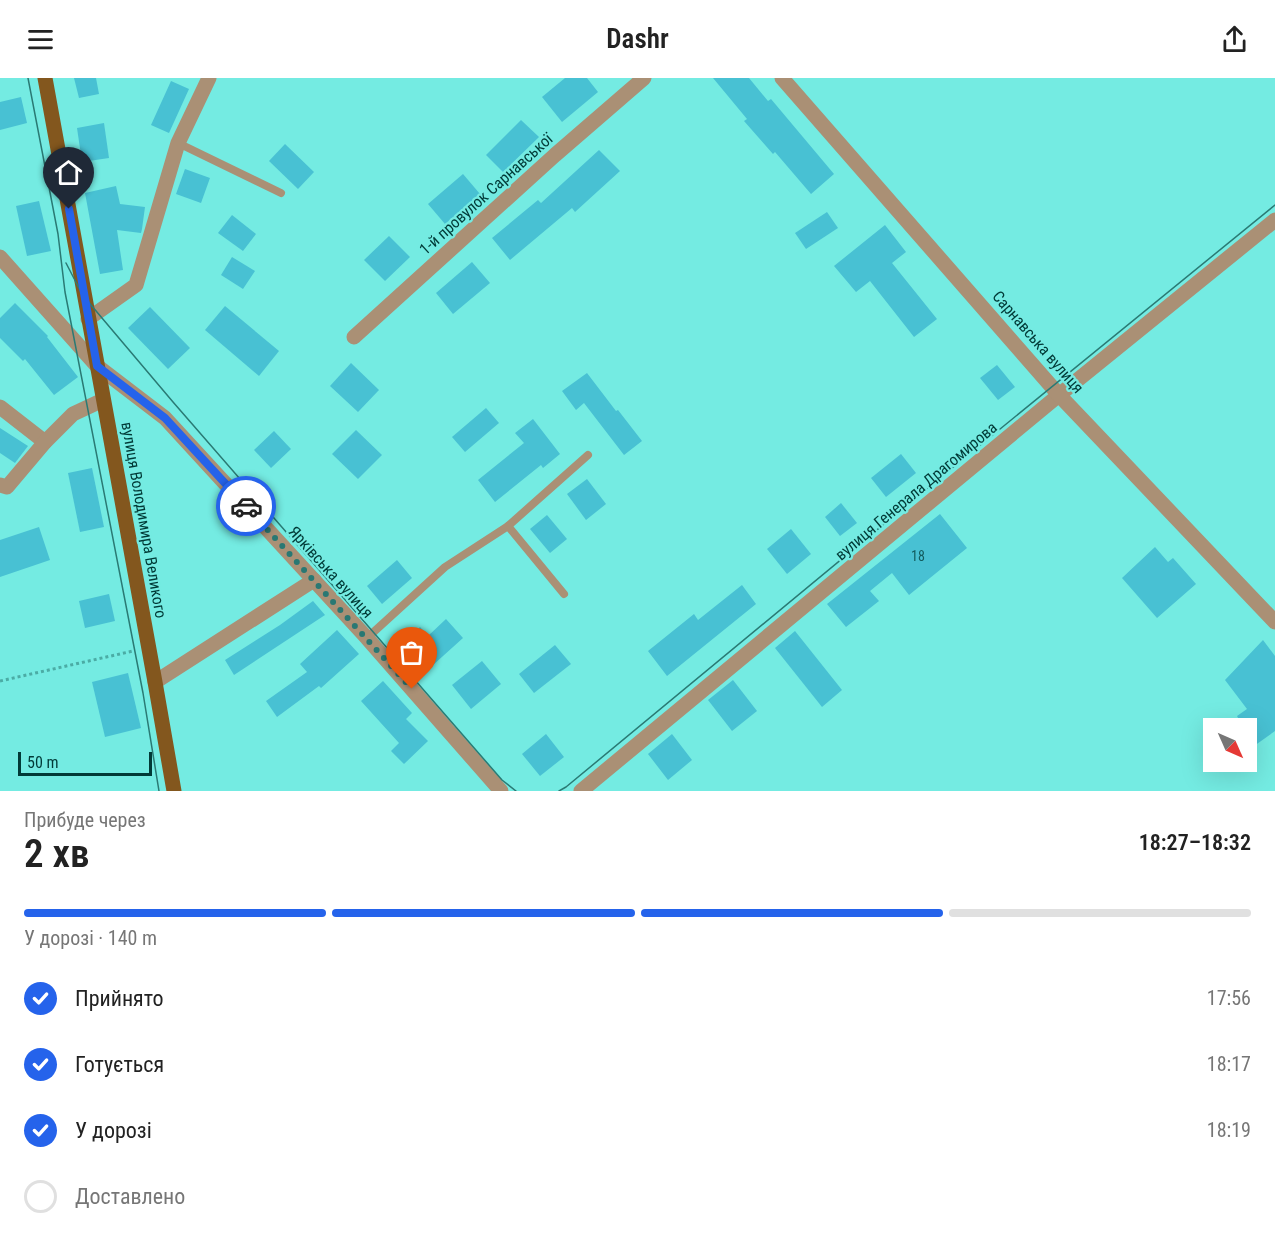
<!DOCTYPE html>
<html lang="uk">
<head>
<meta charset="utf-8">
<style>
  :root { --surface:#fff; --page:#f6f6f6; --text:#222; --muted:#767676; --line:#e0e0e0; --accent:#2563eb }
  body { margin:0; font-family:"Roboto Condensed",sans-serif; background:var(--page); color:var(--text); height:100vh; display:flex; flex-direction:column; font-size:22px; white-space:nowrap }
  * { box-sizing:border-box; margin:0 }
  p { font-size:20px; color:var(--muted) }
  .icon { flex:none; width:33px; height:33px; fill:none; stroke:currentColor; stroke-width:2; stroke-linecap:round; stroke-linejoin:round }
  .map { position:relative; height:713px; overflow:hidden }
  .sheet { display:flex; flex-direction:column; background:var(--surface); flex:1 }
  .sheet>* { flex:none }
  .needle { width:39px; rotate:135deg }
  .fabs { position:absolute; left:1203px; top:640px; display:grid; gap:12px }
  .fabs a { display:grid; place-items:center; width:54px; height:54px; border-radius:0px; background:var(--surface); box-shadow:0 6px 24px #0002; font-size:30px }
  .scale { position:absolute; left:18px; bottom:15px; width:134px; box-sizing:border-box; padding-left:6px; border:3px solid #013a37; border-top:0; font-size:16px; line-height:21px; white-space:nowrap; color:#013a37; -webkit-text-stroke:4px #74ebe2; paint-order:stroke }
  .pin { position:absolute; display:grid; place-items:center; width:51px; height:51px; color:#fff; margin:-62px -26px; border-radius:50% 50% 50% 0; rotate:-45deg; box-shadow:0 0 6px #0007 }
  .pin .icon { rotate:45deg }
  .courier { position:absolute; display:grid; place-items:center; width:60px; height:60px; margin:-30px; border:4px solid #2563eb; border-radius:50%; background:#fff; color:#222; box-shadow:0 2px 8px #0007 }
  .head em { font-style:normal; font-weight:600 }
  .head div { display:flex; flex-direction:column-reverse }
  .head { display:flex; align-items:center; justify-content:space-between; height:102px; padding:0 24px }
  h1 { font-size:39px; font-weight:600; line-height:45px }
  .bar { display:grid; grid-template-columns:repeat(4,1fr); gap:9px 6px; align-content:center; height:72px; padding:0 24px }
  .bar i { height:8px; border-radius:4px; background:var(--line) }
  .bar .current { background:var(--accent) }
  .bar p { grid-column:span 4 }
  ol { padding:0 24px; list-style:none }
  li { display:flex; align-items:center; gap:18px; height:66px }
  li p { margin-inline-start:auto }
  li .icon { padding:6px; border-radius:50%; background:var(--accent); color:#fff; stroke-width:4 }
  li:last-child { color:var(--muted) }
  li i { width:33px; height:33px; border:3px solid var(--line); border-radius:50% }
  header { display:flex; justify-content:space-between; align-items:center; height:78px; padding:0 24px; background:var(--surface); font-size:27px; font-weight:600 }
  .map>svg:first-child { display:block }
  .building { fill:#48c1d3 }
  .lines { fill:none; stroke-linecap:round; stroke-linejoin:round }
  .path { stroke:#4baca5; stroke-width:3; stroke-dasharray:3 3; stroke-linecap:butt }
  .service { stroke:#aa9075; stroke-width:8 }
  .minor { stroke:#aa9075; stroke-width:15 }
  .tertiary { stroke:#aa9075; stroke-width:15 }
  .primary { stroke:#83571e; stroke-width:15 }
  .tram { stroke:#2a7a74; stroke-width:1.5 }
  .done { stroke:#297873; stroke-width:6; stroke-dasharray:0 10.8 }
  .route { stroke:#2563eb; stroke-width:8 }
  .labels { text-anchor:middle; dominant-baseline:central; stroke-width:4.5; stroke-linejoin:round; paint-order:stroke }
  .number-label { font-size:14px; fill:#135c5e }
  .street-label { font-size:16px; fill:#013a37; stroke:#74ebe2 }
</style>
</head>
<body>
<header><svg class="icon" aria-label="menu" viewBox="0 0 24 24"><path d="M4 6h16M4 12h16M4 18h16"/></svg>Dashr<svg class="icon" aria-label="share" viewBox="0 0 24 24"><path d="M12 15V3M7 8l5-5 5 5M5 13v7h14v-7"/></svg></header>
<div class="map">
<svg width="1275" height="713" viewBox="0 0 1275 713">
  <rect width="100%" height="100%" fill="#74ebe2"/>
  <g class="building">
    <polygon points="74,0 96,0 99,16 79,20"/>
    <polygon points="565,0 587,0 598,14 562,44 542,19"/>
    <polygon points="713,0 749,0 768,23 771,21 834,96 811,116 775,74 773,76 744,43 747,41"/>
    <polygon points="171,3 189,11 169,55 151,47"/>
    <polygon points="21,19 27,45 0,52 0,24"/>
    <polygon points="521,42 539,59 503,94 486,77"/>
    <polygon points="104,45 109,80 82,84 77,50"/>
    <polygon points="285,66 314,94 298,111 269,83"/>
    <polygon points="599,72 620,93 575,134 572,130 510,182 492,160 538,122 541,125"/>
    <polygon points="185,91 210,100 201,125 176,116"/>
    <polygon points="463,96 480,116 445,146 428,126"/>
    <polygon points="116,108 120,126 145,129 142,151 141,155 117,152 123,192 100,196 85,115"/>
    <polygon points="39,123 51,173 27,178 16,128"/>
    <polygon points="827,134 838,150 806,171 795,155"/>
    <polygon points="232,137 256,156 243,173 218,155"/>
    <polygon points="885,147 906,174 892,185 937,241 914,259 870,203 856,214 834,188"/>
    <polygon points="389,158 410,179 385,203 364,182"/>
    <polygon points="232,179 255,193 243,211 221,197"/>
    <polygon points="472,184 490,205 453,236 436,215"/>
    <polygon points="15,225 48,258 47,259 78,299 54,317 25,281 23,283 0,260 0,240"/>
    <polygon points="225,228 279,273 259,298 205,252"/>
    <polygon points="150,229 190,270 168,291 128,250"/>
    <polygon points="351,285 379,312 358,334 330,308"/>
    <polygon points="997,287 1015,309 998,322 980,300"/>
    <polygon points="587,295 616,333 618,332 642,363 624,377 584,325 576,332 562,313"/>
    <polygon points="486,330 499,345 465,374 452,359"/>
    <polygon points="533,341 560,376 543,390 541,387 495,424 478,402 524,365 515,355"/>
    <polygon points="0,350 28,368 15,385 0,375"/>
    <polygon points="356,352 382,377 358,401 332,376"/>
    <polygon points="274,353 291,371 271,390 254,372"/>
    <polygon points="901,376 916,395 886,419 871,400"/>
    <polygon points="92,390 104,449 80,454 68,395"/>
    <polygon points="587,401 606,426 586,442 567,416"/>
    <polygon points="841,425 857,445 840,458 825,439"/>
    <polygon points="940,436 967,470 909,517 892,495 870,513 879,523 846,549 827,526"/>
    <polygon points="547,437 567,461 550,475 530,451"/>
    <polygon points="39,449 50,482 0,499 0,462"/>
    <polygon points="791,451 811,476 787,496 767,471"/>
    <polygon points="1155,469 1168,484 1173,480 1196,506 1157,540 1122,500"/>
    <polygon points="397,482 412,500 382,526 367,508"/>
    <polygon points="742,507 756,526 667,598 648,573 694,536 698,542"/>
    <polygon points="109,516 115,543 85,550 79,523"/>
    <polygon points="313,523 325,537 234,597 225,582 280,547"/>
    <polygon points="446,541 463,560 433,587 409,560 420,549 428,558"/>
    <polygon points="337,552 359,576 321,610 319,608 277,639 266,623 307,594 300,586"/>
    <polygon points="795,553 842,612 822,629 775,570"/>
    <polygon points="1263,562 1275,578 1275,653 1254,668 1246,655 1246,651 1244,651 1237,638 1247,631 1225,602"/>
    <polygon points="555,567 571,586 534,615 519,596"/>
    <polygon points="482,583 501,606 471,631 452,607"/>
    <polygon points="128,595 141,650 105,659 92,604"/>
    <polygon points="733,602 757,633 732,653 708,622"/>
    <polygon points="383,603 412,635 406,641 428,663 404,686 391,673 399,665 361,623"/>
    <polygon points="546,656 564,679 540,698 522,676"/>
    <polygon points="672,656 692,682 668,702 648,676"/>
  </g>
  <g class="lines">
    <polyline class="path" points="0,603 133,573"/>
    <g class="service">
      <polyline points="178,65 281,115"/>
      <polyline points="508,448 564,516"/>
      <polyline points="367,560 445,489 508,448 588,377"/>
    </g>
    <g class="minor">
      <polyline points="0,179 97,288 165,340 367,560 501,713"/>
      <polyline points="88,241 136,207 178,65 209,0"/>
      <polyline points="354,259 555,77 644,0"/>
      <polyline points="0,329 45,364"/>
      <polyline points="0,407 7,409 45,364 73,336 103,322"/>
      <polyline points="155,604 314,502"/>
      <polyline points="581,713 1059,317 1275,142"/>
    </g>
    <polyline class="tertiary" points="782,0 1059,317 1275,544"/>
    <polyline class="primary" points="45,0 155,604 174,713"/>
    <g class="tram">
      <polyline points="28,0 58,156 65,214 143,615 159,713"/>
      <polyline points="66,185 80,212 91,227 173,324 502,702 516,713"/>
      <polyline points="559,713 566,709 924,413 1275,127"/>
    </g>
  </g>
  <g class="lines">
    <polyline class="done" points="246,428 412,611"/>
    <polyline class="route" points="69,131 97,288 165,340 246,428"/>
  </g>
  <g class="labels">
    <g class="number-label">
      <text x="918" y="478">18</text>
    </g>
    <g class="street-label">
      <text transform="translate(486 116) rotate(-42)">1-й провулок Сарнавської</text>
      <text transform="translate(1038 264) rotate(49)">Сарнавська вулиця</text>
      <text transform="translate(916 413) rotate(-40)">вулиця Генерала Драгомирова</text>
      <text transform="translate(144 442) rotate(80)">вулиця Володимира Великого</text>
      <text transform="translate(331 494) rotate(48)">Ярківська вулиця</text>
    </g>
  </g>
</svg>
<div class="fabs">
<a><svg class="needle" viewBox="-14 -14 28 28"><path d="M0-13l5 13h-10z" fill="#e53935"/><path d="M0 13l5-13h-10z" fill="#767676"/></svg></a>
</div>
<div class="scale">50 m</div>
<div class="pin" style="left:412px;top:611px;background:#ea580c"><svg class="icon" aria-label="bag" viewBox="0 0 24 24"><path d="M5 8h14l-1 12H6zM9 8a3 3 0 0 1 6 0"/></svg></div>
<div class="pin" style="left:69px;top:131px;background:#1f2937"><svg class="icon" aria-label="home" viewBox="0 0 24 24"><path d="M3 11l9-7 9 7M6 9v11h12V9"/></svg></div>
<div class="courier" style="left:246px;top:428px"><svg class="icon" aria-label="car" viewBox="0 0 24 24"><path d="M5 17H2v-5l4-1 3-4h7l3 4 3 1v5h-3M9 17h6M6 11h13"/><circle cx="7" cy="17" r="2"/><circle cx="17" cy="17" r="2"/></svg></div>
</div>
<section class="sheet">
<div class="head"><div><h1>2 хв</h1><p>Прибуде через</p></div><em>18:27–18:32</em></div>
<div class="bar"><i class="current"></i><i class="current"></i><i class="current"></i><i></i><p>У дорозі · 140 m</p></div>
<ol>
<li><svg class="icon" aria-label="check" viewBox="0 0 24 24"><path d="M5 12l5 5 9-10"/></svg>Прийнято<p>17:56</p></li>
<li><svg class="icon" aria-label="check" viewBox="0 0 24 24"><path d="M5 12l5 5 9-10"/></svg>Готується<p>18:17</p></li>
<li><svg class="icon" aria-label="check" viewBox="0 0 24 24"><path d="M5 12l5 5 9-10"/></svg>У дорозі<p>18:19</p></li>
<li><i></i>Доставлено</li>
</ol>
</section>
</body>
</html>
